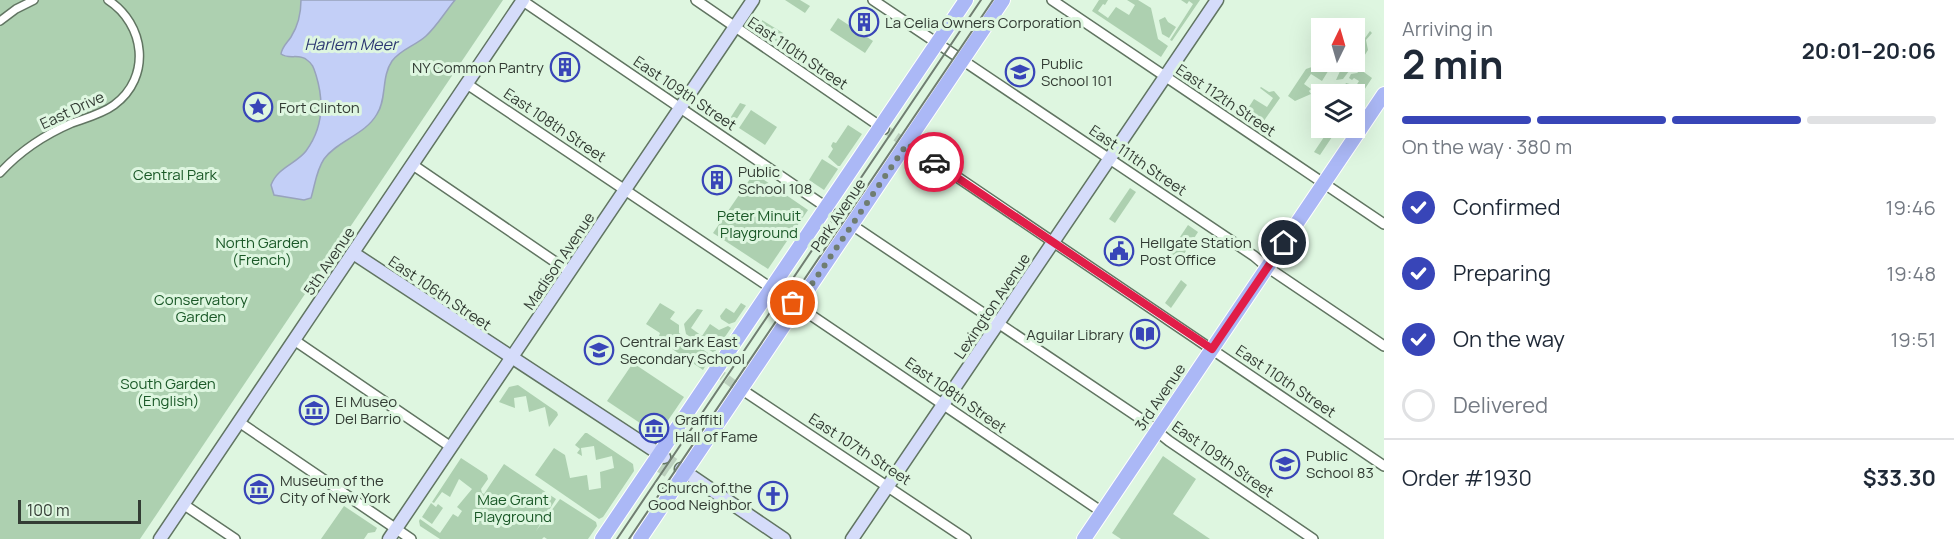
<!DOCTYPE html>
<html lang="en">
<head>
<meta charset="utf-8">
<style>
  :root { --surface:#fff; --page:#f2f2f3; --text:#1f2937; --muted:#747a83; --line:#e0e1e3; --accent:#3845b8 }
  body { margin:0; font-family:Manrope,sans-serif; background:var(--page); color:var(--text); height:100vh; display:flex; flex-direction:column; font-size:22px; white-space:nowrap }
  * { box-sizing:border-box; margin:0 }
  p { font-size:20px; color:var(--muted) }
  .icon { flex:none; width:33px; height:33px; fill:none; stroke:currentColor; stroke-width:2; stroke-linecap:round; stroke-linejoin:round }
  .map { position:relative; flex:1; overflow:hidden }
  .drawer { display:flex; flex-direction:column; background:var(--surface); width:570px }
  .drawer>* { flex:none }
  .needle { width:39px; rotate:5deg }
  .controls { position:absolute; left:1311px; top:18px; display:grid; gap:12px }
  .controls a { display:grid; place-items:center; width:54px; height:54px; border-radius:0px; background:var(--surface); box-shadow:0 6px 24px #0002; font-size:30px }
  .scale { position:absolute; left:18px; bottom:15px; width:123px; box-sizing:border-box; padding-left:6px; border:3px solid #333c34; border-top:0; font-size:16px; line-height:21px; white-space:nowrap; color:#333c34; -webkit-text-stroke:4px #def6e0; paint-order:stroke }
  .pin { position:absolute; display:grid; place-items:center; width:51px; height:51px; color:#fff; margin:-26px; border:3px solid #fff; border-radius:50%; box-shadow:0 2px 6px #0007 }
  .courier { position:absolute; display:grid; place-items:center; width:60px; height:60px; margin:-30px; border:4px solid #e11d48; border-radius:50%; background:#fff; color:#222; box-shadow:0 2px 8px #0007 }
  .summary em { font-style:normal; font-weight:700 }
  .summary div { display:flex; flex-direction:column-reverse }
  .summary { display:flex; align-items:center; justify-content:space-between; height:102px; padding:0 18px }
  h1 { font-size:39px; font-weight:700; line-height:45px }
  .bar { display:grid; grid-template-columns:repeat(4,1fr); gap:9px 6px; align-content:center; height:72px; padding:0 18px }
  .bar i { height:8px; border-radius:4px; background:var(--line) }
  .bar .current { background:var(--accent) }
  .bar p { grid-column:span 4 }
  .line { display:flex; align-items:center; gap:15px; padding:0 18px; border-top:2px solid var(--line) }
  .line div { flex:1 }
  ol { padding:0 18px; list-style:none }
  li { display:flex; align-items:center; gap:18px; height:66px }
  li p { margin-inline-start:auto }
  li .icon { padding:6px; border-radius:50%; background:var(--accent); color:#fff; stroke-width:4 }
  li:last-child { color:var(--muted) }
  li i { width:33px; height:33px; border:3px solid var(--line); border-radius:50% }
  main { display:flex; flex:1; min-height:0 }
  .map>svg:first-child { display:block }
  .green { fill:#add0b0 }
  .water { fill:#c3cff7; stroke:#98a3bc; stroke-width:1.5 }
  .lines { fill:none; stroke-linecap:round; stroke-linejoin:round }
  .minor-tunnel { stroke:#bcd1be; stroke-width:9; stroke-dasharray:9 4.5; stroke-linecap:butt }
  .secondary-tunnel { stroke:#bcd1be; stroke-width:12; stroke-dasharray:12 6; stroke-linecap:butt }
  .pedestrian-casing { stroke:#617562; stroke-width:10 }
  .minor-casing { stroke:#617562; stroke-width:12 }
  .secondary-casing { stroke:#617562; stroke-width:15 }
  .primary-casing { stroke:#fff; stroke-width:16 }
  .pedestrian { stroke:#fff; stroke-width:7 }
  .minor { stroke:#fff; stroke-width:9 }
  .secondary { stroke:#d5dcfa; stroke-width:12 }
  .primary { stroke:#abb8f6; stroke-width:14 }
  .rail { stroke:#707e71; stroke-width:2 }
  .done { stroke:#6f7d70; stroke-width:6; stroke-dasharray:0 10.8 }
  .route { stroke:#e11d48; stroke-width:8 }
  .labels { text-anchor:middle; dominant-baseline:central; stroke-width:6; stroke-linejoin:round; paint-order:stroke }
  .poi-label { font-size:15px; fill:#333c34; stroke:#def6e0; text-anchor:start }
  .street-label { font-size:15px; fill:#333c34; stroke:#def6e0 }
  .park-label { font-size:15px; fill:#1a5827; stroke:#def6e0 }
  .water-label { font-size:16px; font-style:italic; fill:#2b3670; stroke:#def6e0 }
</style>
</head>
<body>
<main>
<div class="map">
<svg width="1384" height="539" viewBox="0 0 1384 539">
  <rect width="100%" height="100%" fill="#def6e0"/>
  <g class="green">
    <polygon points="0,0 503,0 140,539 0,539"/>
    <polygon points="785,0 800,0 810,6 805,13"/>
    <polygon points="1099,0 1108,0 1105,5 1103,4 1098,11 1108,18 1116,7 1129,15 1135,5 1127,0 1138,0 1151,8 1158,39 1168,46 1161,57 1092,11"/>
    <polygon points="1181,0 1200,0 1172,41 1170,40 1193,4 1189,1 1187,4"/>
    <polygon points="1165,17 1168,22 1176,27 1169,38 1162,34 1159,20"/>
    <polygon points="759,18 783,33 777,42 754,26"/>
    <polygon points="838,18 873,41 865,53 830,30"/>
    <polygon points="1370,31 1372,33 1366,40 1368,50 1361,61 1358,61 1355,59 1355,41 1360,45"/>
    <polygon points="1326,62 1336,62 1338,69 1334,70 1330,68 1322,81 1311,74 1304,84 1311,89 1309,91 1311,94 1295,101 1288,96 1306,69"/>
    <polygon points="1338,62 1348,62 1355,68 1349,71 1343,79 1336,80 1341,69"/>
    <polygon points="1361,70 1372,78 1355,104 1354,94 1345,94 1344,87 1346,83 1356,86 1359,81 1354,78 1352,80 1349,78 1351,74 1357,73"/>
    <polygon points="1261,87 1269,92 1274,91 1280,98 1261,125 1234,106 1236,103 1247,110 1254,99 1267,107 1273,98 1260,88"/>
    <polygon points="740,103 746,105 732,126 727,123"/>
    <polygon points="751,110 777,127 765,145 739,128"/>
    <polygon points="1321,115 1322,128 1338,128 1320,155 1314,152 1328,131 1325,130 1324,131 1315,125"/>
    <polygon points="848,125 862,134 840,166 838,166 828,157 833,149 831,146 833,142 836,143"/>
    <polygon points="822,159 838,169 824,190 809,180"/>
    <polygon points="754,173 808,210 768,269 713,233"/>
    <polygon points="1130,188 1136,192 1115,223 1109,219"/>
    <polygon points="1188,225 1198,232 1177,265 1166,258"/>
    <polygon points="1181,280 1187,285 1171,308 1165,303"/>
    <polygon points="660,303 675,312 670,319 679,325 679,333 708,353 709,360 703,370 659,340 661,337 659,336 660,333 646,324"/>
    <polygon points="741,303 746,306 735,322 729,324 721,319 720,316 726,308 734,313"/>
    <polygon points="697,309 703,310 691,328 702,336 710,324 719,330 728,326 731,328 714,353 686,334 684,324"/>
    <polygon points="633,363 684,397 658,435 607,401"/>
    <polygon points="518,385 557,412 558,415 549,427 545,407 529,412 526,396 514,398 515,408 499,402 509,387"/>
    <polygon points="585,433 587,433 633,464 634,471 603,517 599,519 535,475 554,448 565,455 570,478 587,475 589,490 601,488 600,472 614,468 612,456 596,460 594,446 581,448 582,456 577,453 580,449 575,445"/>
    <polygon points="1163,456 1196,479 1173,514 1210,539 1121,539 1112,533"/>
    <polygon points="461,458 487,475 488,479 481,489 482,493 484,494 504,464 556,499 536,531 560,499 596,522 597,526 588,539 547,539 544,537 542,539 440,539 420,526 419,521 420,519 440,533 453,514 458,517 462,511 457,507 472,489 459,479 450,497 442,492 434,503 432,502"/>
    <polygon points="431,503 436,507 438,504 443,508 432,524 422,517"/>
    <polygon points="344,506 377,528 375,532 368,533 364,539 321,539"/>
  </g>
  <path class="water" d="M 301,0 L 455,0 C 445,12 437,26 426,36 C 415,46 401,49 392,61 C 381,77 387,99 377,114 C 365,135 338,140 324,159 C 316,171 315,185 311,198 L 304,200 L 274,195 L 271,185 C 278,167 296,164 306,151 C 323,128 324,101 316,75 C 314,69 313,64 307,60 C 299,53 289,60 281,54 C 282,47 287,43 291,37 C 298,26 301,13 301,0 Z"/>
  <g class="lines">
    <g class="minor-tunnel">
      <polyline points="885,129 902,141"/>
      <polyline points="831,210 847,221"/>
      <polyline points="776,291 793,303"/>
      <polyline points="716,371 736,386"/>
    </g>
    <g class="secondary-tunnel">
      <polyline points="664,457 681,469"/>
      <polyline points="658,465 676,477"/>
    </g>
    <g class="pedestrian-casing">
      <g id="pedestrian">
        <polyline points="0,21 16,9 34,0"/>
        <path d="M 0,173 C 20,151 44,135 72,123 C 86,118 102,114 114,105 C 152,77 145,24 108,0"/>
      </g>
    </g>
    <g class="minor-casing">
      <g id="minor">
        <polyline points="696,0 884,129"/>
        <polyline points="873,0 1254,256 1267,267 1384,346"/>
        <polyline points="1052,0 1384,224"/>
        <polyline points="523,1 829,209"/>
        <polyline points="467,84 774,290"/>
        <polyline points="904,141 1384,466"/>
        <polyline points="413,165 570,272"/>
        <polyline points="849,223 1144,421 1169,441 1313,539"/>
        <polyline points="793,303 1102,512"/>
        <polyline points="294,340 451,447"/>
        <polyline points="738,387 966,539"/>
        <polyline points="239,422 411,539"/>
        <polyline points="183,504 235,539"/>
      </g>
    </g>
    <g class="secondary-casing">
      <g id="secondary">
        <polyline points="353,253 664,457"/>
        <polyline points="681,469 784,539"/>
        <polyline points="160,539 523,0"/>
        <polyline points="389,539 753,0"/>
        <polyline points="852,539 1217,0"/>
      </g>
    </g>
    <g class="primary-casing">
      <g id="primary">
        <polyline points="602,539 966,0"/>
        <polyline points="640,539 1003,0"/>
        <polyline points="1084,539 1384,94"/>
      </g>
    </g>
    <use href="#pedestrian" class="pedestrian"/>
    <use href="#minor" class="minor"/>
    <use href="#secondary" class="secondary"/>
    <use href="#primary" class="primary"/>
    <g class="rail">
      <polyline points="617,539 981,0"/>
      <polyline points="629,539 993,0"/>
    </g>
  </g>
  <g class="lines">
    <polyline class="done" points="793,303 797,306 907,144 934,162"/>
    <polyline class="route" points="934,162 1212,349 1284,243"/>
  </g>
  <defs>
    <g id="building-ring" transform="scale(1.5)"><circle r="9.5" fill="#def6e0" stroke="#3845b8" stroke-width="1.5"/><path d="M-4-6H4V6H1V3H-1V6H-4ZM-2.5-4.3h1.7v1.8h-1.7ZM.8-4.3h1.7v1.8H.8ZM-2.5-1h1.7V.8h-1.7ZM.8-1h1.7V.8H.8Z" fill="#3845b8"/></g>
    <g id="school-ring" transform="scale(1.5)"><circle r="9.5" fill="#def6e0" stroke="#3845b8" stroke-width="1.5"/><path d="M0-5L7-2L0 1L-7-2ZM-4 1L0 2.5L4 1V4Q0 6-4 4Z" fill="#3845b8"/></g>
    <g id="sight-ring" transform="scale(1.5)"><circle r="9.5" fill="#def6e0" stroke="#3845b8" stroke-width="1.5"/><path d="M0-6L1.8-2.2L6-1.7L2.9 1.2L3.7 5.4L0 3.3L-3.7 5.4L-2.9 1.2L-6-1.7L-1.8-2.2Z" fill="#3845b8"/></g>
    <g id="civic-ring" transform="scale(1.5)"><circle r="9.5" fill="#def6e0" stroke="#3845b8" stroke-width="1.5"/><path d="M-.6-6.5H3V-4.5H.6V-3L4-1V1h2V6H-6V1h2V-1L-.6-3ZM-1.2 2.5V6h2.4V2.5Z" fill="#3845b8"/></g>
    <g id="library-ring" transform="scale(1.5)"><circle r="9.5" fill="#def6e0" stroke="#3845b8" stroke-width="1.5"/><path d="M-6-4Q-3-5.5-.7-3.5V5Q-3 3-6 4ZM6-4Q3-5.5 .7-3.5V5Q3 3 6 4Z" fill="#3845b8"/></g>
    <g id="museum-ring" transform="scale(1.5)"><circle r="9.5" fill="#def6e0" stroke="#3845b8" stroke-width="1.5"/><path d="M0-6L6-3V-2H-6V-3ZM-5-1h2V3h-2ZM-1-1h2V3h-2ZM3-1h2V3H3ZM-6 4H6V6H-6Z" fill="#3845b8"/></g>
    <g id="church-ring" transform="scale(1.5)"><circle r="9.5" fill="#def6e0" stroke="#3845b8" stroke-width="1.5"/><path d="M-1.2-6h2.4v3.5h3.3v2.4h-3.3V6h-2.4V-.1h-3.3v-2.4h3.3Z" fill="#3845b8"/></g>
  </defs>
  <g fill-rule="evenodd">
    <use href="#building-ring" x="864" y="22"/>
    <use href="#building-ring" x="565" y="67"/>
    <use href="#school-ring" x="1020" y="72"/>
    <use href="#sight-ring" x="258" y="107"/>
    <use href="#building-ring" x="717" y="180"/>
    <use href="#civic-ring" x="1119" y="251"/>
    <use href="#library-ring" x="1145" y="334"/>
    <use href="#school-ring" x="599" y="350"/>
    <use href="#museum-ring" x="314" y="410"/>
    <use href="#museum-ring" x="654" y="428"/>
    <use href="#school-ring" x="1285" y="464"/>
    <use href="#museum-ring" x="259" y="489"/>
    <use href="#church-ring" x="773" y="496"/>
  </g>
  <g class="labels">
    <g class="poi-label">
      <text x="885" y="22">La Celia Owners Corporation</text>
      <text x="1041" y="63">Public<tspan x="1041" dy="17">School 101</tspan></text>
      <text x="544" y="67" text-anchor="end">NY Common Pantry</text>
      <text x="279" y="107">Fort Clinton</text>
      <text x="738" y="171">Public<tspan x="738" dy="17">School 108</tspan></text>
      <text x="1140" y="242">Hellgate Station<tspan x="1140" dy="17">Post Office</tspan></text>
      <text x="1124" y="334" text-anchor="end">Aguilar Library</text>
      <text x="620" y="341">Central Park East<tspan x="620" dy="17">Secondary School</tspan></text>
      <text x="335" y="401">El Museo<tspan x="335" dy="17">Del Barrio</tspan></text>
      <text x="675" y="419">Graffiti<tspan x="675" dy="17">Hall of Fame</tspan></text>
      <text x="1306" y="455">Public<tspan x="1306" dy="17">School 83</tspan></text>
      <text x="280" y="480">Museum of the<tspan x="280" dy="17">City of New York</tspan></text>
      <text x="752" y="487" text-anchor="end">Church of the<tspan x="752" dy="17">Good Neighbor</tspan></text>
    </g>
    <g class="street-label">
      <text transform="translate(798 53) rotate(34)">East 110th Street</text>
      <text transform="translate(685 93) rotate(34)">East 109th Street</text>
      <text transform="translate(1226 100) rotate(34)">East 112th Street</text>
      <text transform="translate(72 110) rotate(-25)">East Drive</text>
      <text transform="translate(555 125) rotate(34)">East 108th Street</text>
      <text transform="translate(1138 160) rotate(34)">East 111th Street</text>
      <text transform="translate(838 215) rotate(-56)">Park Avenue</text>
      <text transform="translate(329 261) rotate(-56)">5th Avenue</text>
      <text transform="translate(559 261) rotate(-56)">Madison Avenue</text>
      <text transform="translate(440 293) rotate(34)">East 106th Street</text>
      <text transform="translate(992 306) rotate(-56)">Lexington Avenue</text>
      <text transform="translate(1286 381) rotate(34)">East 110th Street</text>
      <text transform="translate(956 395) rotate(35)">East 108th Street</text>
      <text transform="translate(1160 397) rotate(-56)">3rd Avenue</text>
      <text transform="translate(860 449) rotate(33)">East 107th Street</text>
      <text transform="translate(1223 459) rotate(35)">East 109th Street</text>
    </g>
    <g class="park-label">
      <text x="175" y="174">Central Park</text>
      <text x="759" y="215">Peter Minuit<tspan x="759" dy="17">Playground</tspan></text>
      <text x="262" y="242">North Garden<tspan x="262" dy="17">(French)</tspan></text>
      <text x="201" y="299">Conservatory<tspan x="201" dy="17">Garden</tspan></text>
      <text x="168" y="383">South Garden<tspan x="168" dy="17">(English)</tspan></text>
      <text x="513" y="499">Mae Grant<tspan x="513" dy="17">Playground</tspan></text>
    </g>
    <g class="water-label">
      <text x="351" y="44">Harlem Meer</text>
    </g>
  </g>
</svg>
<div class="controls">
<a><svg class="needle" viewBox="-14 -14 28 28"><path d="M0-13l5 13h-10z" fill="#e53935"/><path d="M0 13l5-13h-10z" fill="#747a83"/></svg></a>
<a><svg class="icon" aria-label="layers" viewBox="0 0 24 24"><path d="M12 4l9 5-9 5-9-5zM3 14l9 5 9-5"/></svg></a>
</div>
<div class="scale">100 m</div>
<div class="pin" style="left:793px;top:303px;background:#ea580c"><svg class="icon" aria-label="bag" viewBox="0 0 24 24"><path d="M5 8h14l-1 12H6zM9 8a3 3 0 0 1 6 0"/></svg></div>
<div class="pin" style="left:1284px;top:243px;background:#1f2937"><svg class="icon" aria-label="home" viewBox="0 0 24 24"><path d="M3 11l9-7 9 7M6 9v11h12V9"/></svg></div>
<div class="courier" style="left:934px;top:162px"><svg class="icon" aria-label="car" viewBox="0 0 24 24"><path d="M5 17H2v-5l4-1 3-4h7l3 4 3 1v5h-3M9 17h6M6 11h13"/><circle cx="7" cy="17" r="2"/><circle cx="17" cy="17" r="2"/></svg></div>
</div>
<section class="drawer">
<div class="summary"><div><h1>2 min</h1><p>Arriving in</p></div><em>20:01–20:06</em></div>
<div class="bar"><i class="current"></i><i class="current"></i><i class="current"></i><i></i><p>On the way · 380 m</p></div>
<ol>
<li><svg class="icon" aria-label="check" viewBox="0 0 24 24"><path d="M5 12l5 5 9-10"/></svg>Confirmed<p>19:46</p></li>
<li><svg class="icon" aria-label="check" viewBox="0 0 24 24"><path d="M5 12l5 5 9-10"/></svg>Preparing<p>19:48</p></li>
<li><svg class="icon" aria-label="check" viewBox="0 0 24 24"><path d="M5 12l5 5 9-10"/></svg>On the way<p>19:51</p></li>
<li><i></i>Delivered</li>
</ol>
<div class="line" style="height:78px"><div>Order #1930</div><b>$33.30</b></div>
</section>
</main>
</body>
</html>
